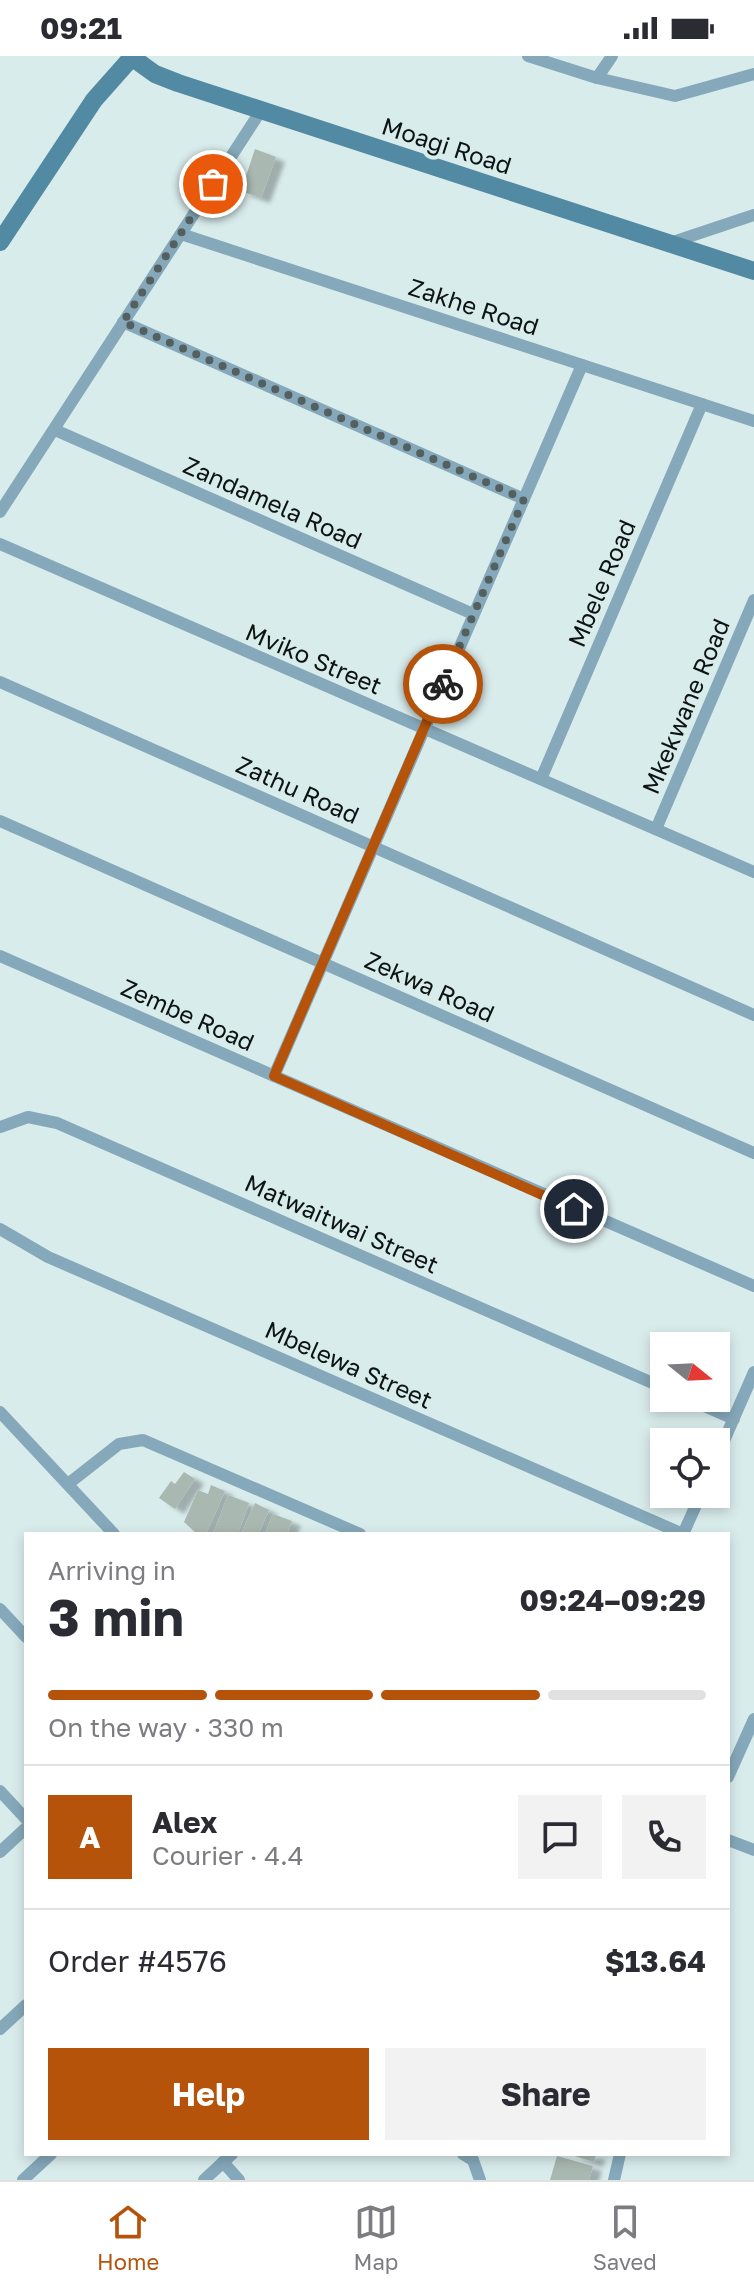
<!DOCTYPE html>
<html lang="en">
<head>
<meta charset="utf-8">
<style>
  :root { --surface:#fff; --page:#f2f2f3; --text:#2b2b33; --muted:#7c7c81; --line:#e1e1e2; --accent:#b45309 }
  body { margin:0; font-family:"Golos Text",sans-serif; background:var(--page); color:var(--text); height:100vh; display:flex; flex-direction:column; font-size:30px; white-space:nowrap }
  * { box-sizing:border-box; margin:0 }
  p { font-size:26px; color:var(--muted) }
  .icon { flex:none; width:44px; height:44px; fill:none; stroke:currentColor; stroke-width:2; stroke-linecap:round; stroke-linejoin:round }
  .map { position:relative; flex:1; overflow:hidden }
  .sheet { position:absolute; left:24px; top:1476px; width:706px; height:624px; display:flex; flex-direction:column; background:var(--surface); border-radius:0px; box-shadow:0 4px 12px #0003 }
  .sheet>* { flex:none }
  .needle { width:52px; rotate:108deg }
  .buttons { position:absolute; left:650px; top:1276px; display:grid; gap:16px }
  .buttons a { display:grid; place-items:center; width:80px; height:80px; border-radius:0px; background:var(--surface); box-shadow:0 4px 12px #0003; font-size:40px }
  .pin { position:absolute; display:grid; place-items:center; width:68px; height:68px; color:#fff; margin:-34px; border:4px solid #fff; border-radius:50%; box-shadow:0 2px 8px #0007 }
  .courier { position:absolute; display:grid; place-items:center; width:80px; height:80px; margin:-40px; border:6px solid #b45309; border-radius:50%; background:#fff; color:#222; box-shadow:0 2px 10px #0007 }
  .overview em { font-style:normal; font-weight:700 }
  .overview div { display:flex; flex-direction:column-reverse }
  .overview { display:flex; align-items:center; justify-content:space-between; height:136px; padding:0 24px }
  h1 { font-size:52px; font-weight:700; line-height:60px }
  .bar { display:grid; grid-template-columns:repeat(4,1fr); gap:12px 8px; align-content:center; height:96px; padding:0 24px }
  .bar i { height:10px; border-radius:6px; background:var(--line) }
  .bar .selected { background:var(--accent) }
  .bar p { grid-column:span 4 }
  .line { display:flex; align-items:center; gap:20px; padding:0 24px; border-top:2px solid var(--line) }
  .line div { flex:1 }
  .round { display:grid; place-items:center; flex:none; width:84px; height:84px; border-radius:0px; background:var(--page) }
  .cta { display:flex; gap:16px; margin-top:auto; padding:16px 24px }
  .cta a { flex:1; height:92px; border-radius:0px; background:var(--accent); color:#fff; font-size:32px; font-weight:700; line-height:92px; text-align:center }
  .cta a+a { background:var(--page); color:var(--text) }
  .status { display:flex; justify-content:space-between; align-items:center; height:56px; padding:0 40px; background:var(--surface); direction:ltr }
  .status svg { height:22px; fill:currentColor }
  .menu { display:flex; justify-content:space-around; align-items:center; height:112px; border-top:2px solid var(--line); background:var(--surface); font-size:22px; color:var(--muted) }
  .menu a { display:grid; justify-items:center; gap:4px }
  .menu .selected { color:var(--accent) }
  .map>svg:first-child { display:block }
  .building { fill:#a9b8b0; filter:url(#shadow) }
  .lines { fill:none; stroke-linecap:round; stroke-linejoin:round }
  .street { stroke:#85a8ba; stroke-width:12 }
  .secondary { stroke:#5289a3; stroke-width:18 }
  .done { stroke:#545f5f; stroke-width:8; stroke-dasharray:0 14.4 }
  .route { stroke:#b45309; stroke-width:10 }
  .labels { text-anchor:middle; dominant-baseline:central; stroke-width:8; stroke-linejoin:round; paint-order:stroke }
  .street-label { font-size:24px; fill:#0d1313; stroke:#d9ecec }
</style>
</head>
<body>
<div class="status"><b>09:21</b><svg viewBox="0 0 49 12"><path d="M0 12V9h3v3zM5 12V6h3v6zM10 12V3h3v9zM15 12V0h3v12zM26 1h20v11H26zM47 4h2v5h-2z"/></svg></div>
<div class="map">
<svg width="754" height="2124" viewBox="0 0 754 2124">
  <defs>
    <filter id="shadow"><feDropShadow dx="9" dy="5" stdDeviation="2" flood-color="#0004"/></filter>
  </defs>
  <rect width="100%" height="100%" fill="#d9ecec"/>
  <g class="building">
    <polygon points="255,93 276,101 261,142 241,135"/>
    <polygon points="184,1416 195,1423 175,1453 159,1442 171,1425 175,1428"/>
    <polygon points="211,1429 225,1435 206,1478 197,1478 184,1466 198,1434 208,1438"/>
    <polygon points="228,1439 249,1447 238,1478 213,1478"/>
    <polygon points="255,1447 269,1454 258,1478 241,1478"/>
    <polygon points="273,1458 292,1465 287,1478 265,1478"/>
    <polygon points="568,2098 596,2098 594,2106"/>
    <polygon points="557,2100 593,2110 589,2124 550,2124"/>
  </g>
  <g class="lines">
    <g class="street">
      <polyline points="528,0 597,22 675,40 754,18"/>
      <polyline points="597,22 612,0"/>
      <polyline points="181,178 754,365"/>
      <polyline points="670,187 754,159"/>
      <polyline points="123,266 524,443"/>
      <polyline points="55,374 473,558"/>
      <polyline points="0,456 262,53"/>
      <polyline points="0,488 754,816"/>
      <polyline points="0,626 754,959"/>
      <polyline points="541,723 702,348"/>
      <polyline points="0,765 754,1097"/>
      <polyline points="656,773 754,544"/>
      <polyline points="0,900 754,1230"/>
      <polyline points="274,1020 582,309"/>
      <polyline points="0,1071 28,1061 57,1067 664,1332"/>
      <polyline points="0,1173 48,1201 683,1478"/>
      <polyline points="686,1342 734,1363"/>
      <polyline points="0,1356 114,1478"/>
      <polyline points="716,1403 754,1316"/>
      <polyline points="68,1428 119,1388 143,1384 360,1478"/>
      <polyline points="683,1478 701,1438"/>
      <polyline points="0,1553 26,1581"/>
      <polyline points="728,1721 754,1663"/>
      <polyline points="0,1735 26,1763"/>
      <polyline points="728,1784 754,1794"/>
      <polyline points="0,1796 26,1772"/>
      <polyline points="0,1973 26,1949"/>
      <polyline points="463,2098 473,2104 480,2124"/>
      <polyline points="223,2106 239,2124"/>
      <polyline points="23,2124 51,2098"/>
      <polyline points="204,2124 232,2098"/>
      <polyline points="614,2124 620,2098"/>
    </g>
    <g class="secondary">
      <polyline points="130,0 155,18 178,27 754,215"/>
      <polyline points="0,186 94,44 133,0"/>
    </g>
  </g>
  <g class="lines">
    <polyline class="done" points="213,128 123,266 524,443 443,628"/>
    <polyline class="route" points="443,628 274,1020 574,1153"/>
  </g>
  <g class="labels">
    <g class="street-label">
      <text transform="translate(447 89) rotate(18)">Moagi Road</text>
      <text transform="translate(474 250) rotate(18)">Zakhe Road</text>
      <text transform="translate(273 446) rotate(24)">Zandamela Road</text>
      <text transform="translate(601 527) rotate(-67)">Mbele Road</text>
      <text transform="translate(314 602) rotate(23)">Mviko Street</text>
      <text transform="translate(685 650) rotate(-67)">Mkekwane Road</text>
      <text transform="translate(298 733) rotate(24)">Zathu Road</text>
      <text transform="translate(430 930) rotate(24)">Zekwa Road</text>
      <text transform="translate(188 958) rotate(24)">Zembe Road</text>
      <text transform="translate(342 1167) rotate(24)">Matwaitwai Street</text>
      <text transform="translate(349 1308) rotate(24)">Mbelewa Street</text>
    </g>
  </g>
</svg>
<div class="buttons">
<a><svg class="needle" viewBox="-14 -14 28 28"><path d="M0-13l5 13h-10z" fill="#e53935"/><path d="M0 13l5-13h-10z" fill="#7c7c81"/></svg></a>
<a><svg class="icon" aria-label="locate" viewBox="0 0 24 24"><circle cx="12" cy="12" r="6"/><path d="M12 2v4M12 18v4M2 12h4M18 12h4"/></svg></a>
</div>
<div class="pin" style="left:213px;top:128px;background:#ea580c"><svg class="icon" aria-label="bag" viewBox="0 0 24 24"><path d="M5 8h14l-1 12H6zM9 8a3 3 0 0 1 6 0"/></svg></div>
<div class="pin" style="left:574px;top:1153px;background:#1f2937"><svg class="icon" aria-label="home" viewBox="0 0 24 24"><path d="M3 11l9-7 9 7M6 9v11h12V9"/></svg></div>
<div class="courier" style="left:443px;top:628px"><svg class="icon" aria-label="bike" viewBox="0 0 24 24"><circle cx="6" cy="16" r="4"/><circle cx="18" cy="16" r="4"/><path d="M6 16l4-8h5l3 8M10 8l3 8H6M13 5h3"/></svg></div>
<section class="sheet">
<div class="overview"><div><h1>3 min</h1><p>Arriving in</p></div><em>09:24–09:29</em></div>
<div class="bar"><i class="selected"></i><i class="selected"></i><i class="selected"></i><i></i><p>On the way · 330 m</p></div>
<div class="line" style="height:144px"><b class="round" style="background:var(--accent);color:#fff">A</b><div><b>Alex</b><p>Courier · 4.4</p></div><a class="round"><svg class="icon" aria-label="chat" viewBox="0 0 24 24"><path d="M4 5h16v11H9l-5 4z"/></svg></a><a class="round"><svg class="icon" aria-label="phone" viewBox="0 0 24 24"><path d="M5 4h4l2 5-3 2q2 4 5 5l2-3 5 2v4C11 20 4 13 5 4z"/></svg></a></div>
<div class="line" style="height:104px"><div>Order #4576</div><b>$13.64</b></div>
<div class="cta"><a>Help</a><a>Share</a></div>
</section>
</div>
<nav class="menu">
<a class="selected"><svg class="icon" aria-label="home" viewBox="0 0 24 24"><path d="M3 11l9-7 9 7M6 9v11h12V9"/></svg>Home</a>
<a><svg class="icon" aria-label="map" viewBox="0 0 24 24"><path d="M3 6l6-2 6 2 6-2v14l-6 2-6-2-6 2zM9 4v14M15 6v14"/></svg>Map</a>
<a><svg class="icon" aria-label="saved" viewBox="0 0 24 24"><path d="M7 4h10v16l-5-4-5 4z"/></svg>Saved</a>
</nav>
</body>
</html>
